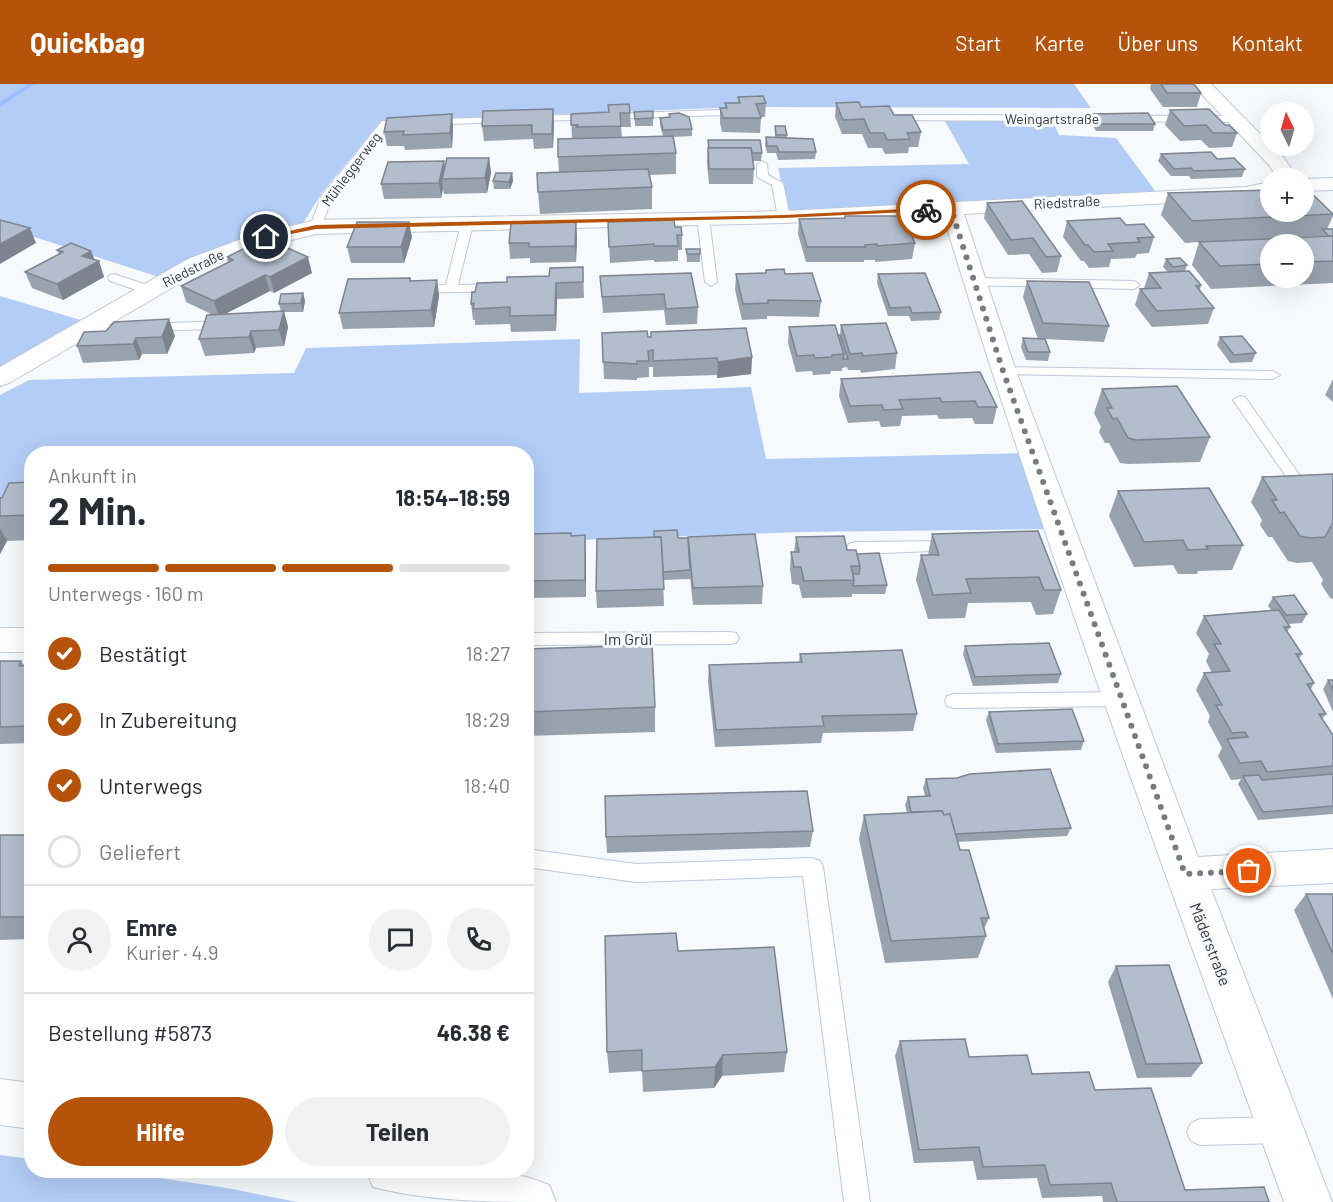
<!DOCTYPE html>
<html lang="de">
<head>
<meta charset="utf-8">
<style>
  :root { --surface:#fff; --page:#f2f2f3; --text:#2b2b33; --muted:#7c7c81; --line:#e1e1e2; --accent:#b45309 }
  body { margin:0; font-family:Barlow,sans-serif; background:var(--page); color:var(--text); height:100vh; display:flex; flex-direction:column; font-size:22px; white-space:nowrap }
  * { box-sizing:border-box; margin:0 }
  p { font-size:20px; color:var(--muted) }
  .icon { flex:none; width:33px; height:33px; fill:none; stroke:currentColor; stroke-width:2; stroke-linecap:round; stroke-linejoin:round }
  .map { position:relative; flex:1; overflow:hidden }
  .details { position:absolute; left:24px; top:362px; width:510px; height:732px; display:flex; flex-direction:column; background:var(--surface); border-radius:24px; box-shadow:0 6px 24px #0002 }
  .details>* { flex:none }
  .needle { width:39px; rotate:355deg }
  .tools { position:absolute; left:1260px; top:18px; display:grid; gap:12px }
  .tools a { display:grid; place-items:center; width:54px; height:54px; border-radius:50%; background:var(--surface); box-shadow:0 6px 24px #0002; font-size:30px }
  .pin { position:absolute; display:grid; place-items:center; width:51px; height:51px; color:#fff; margin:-26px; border:3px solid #fff; border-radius:50%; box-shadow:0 2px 6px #0007 }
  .courier { position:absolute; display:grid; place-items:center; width:60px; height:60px; margin:-30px; border:4px solid #b45309; border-radius:50%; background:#fff; color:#222; box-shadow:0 2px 8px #0007 }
  .headline em { font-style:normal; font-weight:700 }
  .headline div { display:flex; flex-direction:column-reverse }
  .headline { display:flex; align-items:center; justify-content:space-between; height:102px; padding:0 24px }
  h1 { font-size:39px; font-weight:700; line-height:45px }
  .bar { display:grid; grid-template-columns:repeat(4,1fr); gap:9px 6px; align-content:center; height:72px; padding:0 24px }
  .bar i { height:8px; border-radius:4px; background:var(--line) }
  .bar .on { background:var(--accent) }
  .bar p { grid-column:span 4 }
  .line { display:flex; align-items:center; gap:15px; padding:0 24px; border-top:2px solid var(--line) }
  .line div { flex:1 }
  .round { display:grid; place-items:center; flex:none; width:63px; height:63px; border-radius:32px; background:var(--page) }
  ol { padding:0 24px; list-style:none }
  li { display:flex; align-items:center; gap:18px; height:66px }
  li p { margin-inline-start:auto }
  li .icon { padding:6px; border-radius:50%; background:var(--accent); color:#fff; stroke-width:4 }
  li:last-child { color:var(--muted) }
  li i { width:33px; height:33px; border:3px solid var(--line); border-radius:50% }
  .cta { display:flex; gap:12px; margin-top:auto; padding:12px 24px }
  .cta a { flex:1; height:69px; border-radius:36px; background:var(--accent); color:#fff; font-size:24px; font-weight:700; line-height:69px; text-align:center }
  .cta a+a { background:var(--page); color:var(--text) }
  header { display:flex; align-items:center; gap:36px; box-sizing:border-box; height:84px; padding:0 30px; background:var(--accent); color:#fff }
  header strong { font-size:28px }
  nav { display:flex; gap:33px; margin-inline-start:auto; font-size:21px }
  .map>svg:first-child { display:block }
  .green { fill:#b3cdf6 }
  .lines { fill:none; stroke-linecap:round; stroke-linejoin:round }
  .stream { fill:#99c0fd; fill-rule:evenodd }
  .lane-casing { stroke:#bec8d8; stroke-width:2 }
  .street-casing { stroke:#bec8d8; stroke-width:2 }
  .lane { fill:#fff; fill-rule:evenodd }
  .street { fill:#fff; fill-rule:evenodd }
  .wall { fill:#99a3b0; fill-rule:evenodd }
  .shaded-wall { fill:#7d8490 }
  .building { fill:#b2bdcd; stroke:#7d8490; stroke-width:1.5 }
  .route { fill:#b45309 }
  .done { stroke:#787b81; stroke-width:6; stroke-dasharray:0 10.8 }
  .labels { text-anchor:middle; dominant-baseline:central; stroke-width:6; stroke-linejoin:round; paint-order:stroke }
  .far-street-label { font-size:14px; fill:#33373e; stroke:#f7fafd }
  .street-label { font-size:16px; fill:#33373e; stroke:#f7fafd }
</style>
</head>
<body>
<header>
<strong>Quickbag</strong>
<nav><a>Start</a><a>Karte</a><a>Über uns</a><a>Kontakt</a></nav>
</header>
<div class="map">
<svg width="1333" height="1118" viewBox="0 0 1333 1118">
  <rect width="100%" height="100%" fill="#f7fafd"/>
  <g class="green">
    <polygon points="0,0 1074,0 1091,24 745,23 381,37 322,109 303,139 264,147 222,162 159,193 0,142"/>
    <polygon points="1052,36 1059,51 1116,54 1156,108 788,127 778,84 969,80 945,37"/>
    <polygon points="0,212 84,237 0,285"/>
    <polygon points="580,255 579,309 751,303 766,375 1024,369 1051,445 800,448 527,458 526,369 32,369 31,417 0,419 0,311 29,296 294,289 306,264"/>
    <polygon points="0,1071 31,1075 32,1086 106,1086 227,1104 297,1118 0,1118"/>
  </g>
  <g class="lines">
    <polygon class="stream" points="28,0 35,0 0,23 0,18"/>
    <g class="lane-casing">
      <g id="lane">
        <polygon points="721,26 726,29 725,31 389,42 332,114 320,146 312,146 310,143 321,113 382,37"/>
        <polygon points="891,31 1234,32 1239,35 1234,38 887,36 887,32"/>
        <polygon points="762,77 767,80 768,91 783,99 790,133 788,135 784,137 778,133 772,101 757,93 757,80"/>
        <polygon points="703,130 709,134 717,198 711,202 705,198 697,134"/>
        <polygon points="467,136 473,140 458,201 500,200 505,201 506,204 505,207 410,209 409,206 410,203 415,202 446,201 461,140"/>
        <polygon points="114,190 153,203 154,206 148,210 110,197 108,194 110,191"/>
        <polygon points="975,194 1134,197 1140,201 1134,205 971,201 969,198 971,195"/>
        <polygon points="228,237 233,238 235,241 233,244 81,250 74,246 81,242"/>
        <polygon points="1003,283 1273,287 1280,291 1273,295 998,290 996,287"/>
        <polygon points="1240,312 1245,313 1298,389 1301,392 1298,395 1288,395 1233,316"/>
        <polygon points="953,457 959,458 961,462 959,466 855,470 849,468 847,464 849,460 855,458"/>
        <polygon points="730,548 736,549 739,554 736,559 730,560 526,561 526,549"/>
        <polygon points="1122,608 1129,610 1131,615 1129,620 1122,622 954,624 947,622 945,617 947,612 954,610"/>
        <polygon points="526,765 636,780 812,774 820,777 823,783 870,1118 844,1118 803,792 636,798 526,783"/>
        <polygon points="1281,1033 1290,1037 1294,1046 1290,1055 1281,1059 1200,1061 1191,1057 1187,1048 1191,1039 1200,1035"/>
      </g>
    </g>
    <g class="street-casing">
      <g id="street">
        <polygon points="1192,0 1211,0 1283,73 1296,91 1294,94 1273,94 1275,90 1269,81"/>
        <polygon points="1333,94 1333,106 1304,107 1304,95"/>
        <path d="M 1270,98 L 1270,110 L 1246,115 L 964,130 L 1016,287 L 1198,773 L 1333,765 L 1333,799 L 1211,805 L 1332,1118 L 1284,1118 C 1166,791 1044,464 943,131 L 784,139 L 316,150 L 248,167 L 204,185 L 9,299 L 0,302 L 0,283 L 188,175 L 247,153 L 316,136 L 784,127 L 1246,103 Z"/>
        <rect x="0" y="544" width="32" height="24"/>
        <polygon points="0,995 32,999 32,1045 0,1041"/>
        <path d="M 366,1086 C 427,1086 492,1077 549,1101 L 556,1118 C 495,1118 430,1118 373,1103 Z"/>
      </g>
    </g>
    <use href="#lane" class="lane"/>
    <use href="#street" class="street"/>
  </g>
  <g class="wall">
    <polygon points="1151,0 1194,0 1201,9 1197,23 1163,23 1150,5"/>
    <polygon points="738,13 766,19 765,33 761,33 760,49 722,48 720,39 720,24 725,24 725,19 738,19"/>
    <polygon points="836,19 861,23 894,31 921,48 918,63 909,63 908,69 885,70 882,64 868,64 862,50 842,50 835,33"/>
    <polygon points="1170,26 1225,41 1237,49 1232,63 1209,64 1201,56 1180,57 1165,41"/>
    <polygon points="634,28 653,34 653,42 635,42"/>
    <polygon points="630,29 631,43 621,43 622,53 663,52 660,41 660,34 669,33 669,30 692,45 692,52 673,53 676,69 676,90 650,91 652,103 652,125 540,130 538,108 559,88 558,73 572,55 571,30"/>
    <polygon points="452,30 453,44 452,64 405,66 404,62 387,62 384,48"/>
    <polygon points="1092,30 1155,40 1153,47 1096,47 1090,37"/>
    <polygon points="554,39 553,64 534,65 533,55 484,57 482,42"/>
    <polygon points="775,42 787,51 787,54 816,68 815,75 778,76 776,69 767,69 765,61 766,53 775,54"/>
    <polygon points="708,56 762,69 761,77 753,77 754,85 753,100 709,100 707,79"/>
    <polygon points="1161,70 1217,75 1245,85 1242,93 1191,95 1189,92 1171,92 1158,77"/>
    <polygon points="489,74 491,89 487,109 444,110 443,105 441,114 384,115 381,100 444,77 445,83"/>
    <polygon points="512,89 513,97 510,105 494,105 493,97"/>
    <path d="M 1168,109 L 1333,129 L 1333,132 L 1327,145 L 1333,145 L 1333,199 L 1211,205 L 1192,181 L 1199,158 L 1185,159 L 1161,131 ZM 1319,152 L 1319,153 L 1244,156 ZM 1270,160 L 1304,160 L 1304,194 L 1270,194 Z"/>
    <polygon points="987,119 1061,172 1057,188 1042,189 1029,170 1008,171 984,134"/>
    <polygon points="845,132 915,159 912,175 875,178 875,176 864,176 864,178 806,178 798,150 799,135 844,134"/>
    <polygon points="1067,137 1126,141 1154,153 1149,169 1137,170 1135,174 1111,175 1109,183 1089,184 1084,177 1081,177 1063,153"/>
    <polygon points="608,138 675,143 682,151 682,166 678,166 678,177 654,178 654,176 610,179"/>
    <polygon points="412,153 404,179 351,179 347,163"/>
    <polygon points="577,153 576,178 530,179 530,174 510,175 509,159"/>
    <polygon points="686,165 700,170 700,178 687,178"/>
    <polygon points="57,166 99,177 104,193 63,216 32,204 25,188 59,170"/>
    <polygon points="227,173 312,189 274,209 270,207 225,230 281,227 279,220 303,209 305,217 303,228 284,228 288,243 284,262 256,264 254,269 205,272 199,255 213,231 186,218 181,202 228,179"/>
    <polygon points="1166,175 1187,181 1185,187 1201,201 1200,206 1214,224 1208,240 1152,243 1135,221 1140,205 1144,204 1149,189 1168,188 1163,183"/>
    <polygon points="583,183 584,214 557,215 556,247 511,248 510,240 475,241 475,236 473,236 471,220 475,208 507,198 549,192"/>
    <polygon points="766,186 785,190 821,217 819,233 767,232 767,235 742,236 735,206 736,190 765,189"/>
    <polygon points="691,189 698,223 697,240 666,241 664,226 603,229 600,192"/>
    <polygon points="878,190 941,228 939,236 911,237 909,232 888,232 877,199"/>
    <polygon points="410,194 411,197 437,196 439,212 434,243 343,245 339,229"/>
    <polygon points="1027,197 1109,242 1104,258 1045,255 1050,268 1048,277 1026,276 1021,263 1023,254 1038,255 1023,213"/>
    <polygon points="841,241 897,269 895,285 861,289 860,286 848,286 847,283 842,284 842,287 831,287 830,290 813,291 812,287 796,288 788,259 789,243 838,251 840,251"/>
    <polygon points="84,248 175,252 167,270 142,270 139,276 83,279 77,262"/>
    <polygon points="651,248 752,273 751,290 717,294 717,291 653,293 653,283 649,283 649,293 637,294 637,296 604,295 602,249 651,253"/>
    <polygon points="1220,253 1256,269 1252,278 1230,279 1217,261"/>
    <polygon points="980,288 997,323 993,340 975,340 972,334 939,335 937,331 902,332 900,342 881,343 879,337 848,339 839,312 841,295"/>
    <polygon points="1333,295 1333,318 1325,311"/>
    <polygon points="1102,305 1210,353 1200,378 1128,380 1120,379 1109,359 1105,359 1099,348 1101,343 1094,329"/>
    <polygon points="1333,390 1333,515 1330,514 1321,500 1323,496 1312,478 1297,479 1288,477 1272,453 1268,453 1260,441 1262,436 1251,418 1262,393"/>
    <polygon points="32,398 32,456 7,457 0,470 0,414"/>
    <polygon points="1118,407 1243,461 1232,486 1198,487 1197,490 1178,490 1173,481 1134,483 1109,432"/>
    <polygon points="1038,447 1061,506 1053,530 1036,531 1031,518 968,519 965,534 928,535 916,496 921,471 928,471 932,450"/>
    <polygon points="526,450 571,452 586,468 586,513 531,514 531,518 526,518"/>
    <polygon points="796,453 847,466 857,470 887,501 885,510 852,510 852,513 802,514 799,501 792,500 790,485 791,468 794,468"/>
    <polygon points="678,454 763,502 762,520 693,521 690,493 690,495 663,496 664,522 597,524 596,507"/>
    <polygon points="1273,513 1307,530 1302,539 1288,540 1290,543 1287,548 1302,570 1299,575 1314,599 1311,605 1326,630 1322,635 1333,651 1333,730 1258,736 1238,700 1241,695 1231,696 1218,672 1222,664 1208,638 1210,632 1196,606 1204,589 1212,589 1206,577 1209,570 1196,549 1204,532 1271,526 1268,522"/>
    <polygon points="965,562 1061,590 1058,599 973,602 963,570"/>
    <polygon points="526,565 655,623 655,648 526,652"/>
    <polygon points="800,570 917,630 913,647 823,649 821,659 715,663 708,598 709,581 799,578"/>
    <polygon points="0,577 21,577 24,581 32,581 32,659 0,660"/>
    <polygon points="1328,596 1333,596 1333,628 1323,605"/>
    <polygon points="989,628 1084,657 1081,666 996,669 986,636"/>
    <polygon points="926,695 1071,744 1067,752 957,758 960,766 989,834 984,845 986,852 978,874 885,879 859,755 864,731 907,729 905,721 908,713 925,712 923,704"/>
    <polygon points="813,747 810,763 607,769 606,753"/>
    <polygon points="0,751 32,751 32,855 0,856"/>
    <polygon points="1306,810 1333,810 1333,915 1294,826"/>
    <polygon points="678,867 787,968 784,988 722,992 714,1004 643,1008 642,987 609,989 607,968"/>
    <polygon points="1116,882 1202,979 1191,993 1137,994 1108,898"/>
    <polygon points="900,957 969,973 1095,1006 1185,1106 1269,1118 1103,1118 1102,1112 1042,1114 1037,1094 977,1096 973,1077 914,1079 895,972"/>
  </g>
  <g class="shaded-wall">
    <polygon points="553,25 554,39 553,64 552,50"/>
    <polygon points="452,30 453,44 452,64 450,49"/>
    <polygon points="489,74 491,89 487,109 485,94"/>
    <polygon points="444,77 446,92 442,95 443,105 441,114 439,99"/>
    <polygon points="512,89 513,97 510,105 509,98"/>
    <polygon points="409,138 412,153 404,179 401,163"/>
    <polygon points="576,138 577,153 576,178 575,162"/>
    <polygon points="30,144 36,159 0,180 0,160"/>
    <polygon points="91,167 96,179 99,177 104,193 63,216 57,200 82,172"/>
    <polygon points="308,173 312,189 274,209 270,193"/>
    <polygon points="265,191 270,207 219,233 214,217"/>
    <polygon points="437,196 439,212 434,243 431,226"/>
    <polygon points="556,199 557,215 556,247 555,231"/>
    <polygon points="303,209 305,217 303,228 301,219"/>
    <polygon points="284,227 288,243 284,262 279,246"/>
    <polygon points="169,235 175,252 167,270 162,253"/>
    <polygon points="251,247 256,264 254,269 249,253"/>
    <polygon points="136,254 142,270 139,276 133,260"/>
    <polygon points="752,273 751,290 717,294 718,278"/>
    <polygon points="0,444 7,457 0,470"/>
    <polygon points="585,451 586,468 586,513 585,496"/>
    <polygon points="723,971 722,992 714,1004 715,983"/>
  </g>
  <g class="building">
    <polygon points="1161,0 1194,0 1201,9 1167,9"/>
    <polygon points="763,12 766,19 756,20 761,34 723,34 720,24 727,24 725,19 740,19 738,13"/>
    <polygon points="859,18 861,23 889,22 894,31 912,31 921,48 907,49 910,55 887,56 884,49 870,49 864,35 843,36 836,19"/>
    <polygon points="629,20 630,29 620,29 621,42 577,43 578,41 571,41 571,30 609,28 608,21"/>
    <polygon points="553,25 552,50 532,50 532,41 482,42 483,27"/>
    <polygon points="1209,25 1225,41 1229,41 1237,49 1213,49 1206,41 1184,42 1170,26"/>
    <polygon points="653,27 653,34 635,35 634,28"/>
    <polygon points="679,29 689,33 692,45 663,46 660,34 670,33 669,30"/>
    <polygon points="1148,29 1155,40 1098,40 1092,30"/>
    <polygon points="452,30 450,49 403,51 404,47 384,48 387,34"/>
    <polygon points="775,42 785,42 787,51 776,51"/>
    <polygon points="673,52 676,69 558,73 558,55"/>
    <polygon points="766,53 813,55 816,68 779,68 777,62 767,62"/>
    <polygon points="708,56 760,56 762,69 752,69 751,64 709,64"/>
    <polygon points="708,64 751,64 754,85 709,85"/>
    <polygon points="1211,68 1217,75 1234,74 1245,85 1194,87 1191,84 1174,85 1161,70"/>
    <polygon points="447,74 489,74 485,94 442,95"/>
    <polygon points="444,77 439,99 381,100 388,78"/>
    <polygon points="648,85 652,103 538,108 537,89"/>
    <polygon points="496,89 512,89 509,98 493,97"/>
    <polygon points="1304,104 1306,104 1333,130 1192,137 1168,109 1270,106 1270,128 1304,128"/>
    <polygon points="1022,117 1061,172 1046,173 1033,154 1011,156 987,119"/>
    <polygon points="845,132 903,132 915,159 877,162 877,160 865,161 866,163 807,163 799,135 845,134"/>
    <polygon points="1120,134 1126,141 1144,140 1154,153 1137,154 1140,158 1108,160 1113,167 1094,168 1088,161 1085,161 1067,137"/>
    <polygon points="0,136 30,144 0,160"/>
    <polygon points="674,136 675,143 681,143 682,151 677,151 678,162 654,162 654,160 609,163 608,138"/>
    <polygon points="357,138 409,138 401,163 347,163"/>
    <polygon points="576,138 575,162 529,163 529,159 509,159 511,139"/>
    <polygon points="1322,145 1333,145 1333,152 1329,152"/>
    <polygon points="1333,152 1333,177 1304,178 1304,160 1270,160 1270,180 1220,182 1199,158"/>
    <polygon points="265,154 308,173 270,193 265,191 214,217 181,202 233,176 227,173"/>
    <polygon points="71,159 91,167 82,172 99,177 57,200 25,188 63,168 57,166"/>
    <polygon points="686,165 700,165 700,170 687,170"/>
    <polygon points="1180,174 1187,181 1173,183 1166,175"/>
    <polygon points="583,183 583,198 556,199 555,231 510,232 510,223 473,225 474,219 471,220 472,208 475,208 477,199 507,198 507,193 549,192 550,184"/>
    <polygon points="784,185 785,190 812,189 821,217 768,216 768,219 743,220 736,190 766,189 766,186"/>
    <polygon points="1189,187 1201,201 1196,202 1214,224 1157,227 1140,205 1161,204 1149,189"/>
    <polygon points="691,189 698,223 666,225 664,210 602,213 600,192"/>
    <polygon points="925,189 941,228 912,229 910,223 890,224 878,190"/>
    <polygon points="410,194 410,197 437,196 431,226 339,229 348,195"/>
    <polygon points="1027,197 1089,198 1109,242 1043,239"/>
    <polygon points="303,209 301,219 279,220 281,210"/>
    <polygon points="284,227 279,246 251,247 249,253 199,255 207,231"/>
    <polygon points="169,235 162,253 136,254 133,260 77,262 84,248 106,247 114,238"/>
    <polygon points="886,239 897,269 863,272 862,269 850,270 841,241"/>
    <polygon points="835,241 844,270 832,271 832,273 815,274 814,271 797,272 789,243"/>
    <polygon points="746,244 752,273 718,278 717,274 653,277 653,266 648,267 649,277 637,277 637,280 603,278 602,249 647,247 648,253 651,253 651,248"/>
    <polygon points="838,251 840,251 848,275 843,275 844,270"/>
    <polygon points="1242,252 1256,269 1234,271 1220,253"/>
    <polygon points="1023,254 1045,255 1050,268 1028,268"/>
    <polygon points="980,288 997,323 978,323 975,317 942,318 940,314 899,316 903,325 884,326 882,321 850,322 841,295"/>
    <polygon points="1177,302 1210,353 1136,356 1128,354 1117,334 1113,335 1107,324 1112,324 1102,305"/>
    <polygon points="1333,390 1333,438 1325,453 1310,454 1300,452 1284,428 1280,429 1272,416 1277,416 1262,393"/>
    <polygon points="32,398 32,431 0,432 0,414 2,414 9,399"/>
    <polygon points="1209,404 1243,461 1206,462 1208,465 1188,466 1183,456 1144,458 1118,407"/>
    <polygon points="677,446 678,454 688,454 690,486 663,488 661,453 654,453 654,447"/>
    <polygon points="1038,447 1061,506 1044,506 1039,493 966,495 971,509 933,511 921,471 939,471 932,450"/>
    <polygon points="571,449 571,452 585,451 585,496 529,497 529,501 526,501 526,450"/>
    <polygon points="755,450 763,502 693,504 688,453"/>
    <polygon points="844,452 847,466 856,466 860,482 851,482 854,496 804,497 801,483 794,483 791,468 799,468 796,453"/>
    <polygon points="661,453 664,505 596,507 597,455"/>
    <polygon points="879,469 887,501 853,502 854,496 853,490 859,490 860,482 857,470"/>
    <polygon points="1294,511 1307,530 1286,531 1273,513"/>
    <polygon points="1279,526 1290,543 1284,543 1302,570 1296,570 1314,599 1307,600 1326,630 1319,630 1333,651 1333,682 1267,688 1261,677 1240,679 1227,655 1248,653 1245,648 1232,649 1216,621 1222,621 1204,589 1230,587 1214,560 1221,560 1204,532"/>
    <polygon points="1049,559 1061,590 975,593 965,562"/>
    <polygon points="652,561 655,623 526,628 526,565"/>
    <polygon points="902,566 917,630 822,632 824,642 716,646 709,581 802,578 800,570"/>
    <polygon points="0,577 21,577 19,582 32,581 32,642 0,643"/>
    <polygon points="1328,596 1333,596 1333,607"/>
    <polygon points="1072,625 1084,657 998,660 989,628"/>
    <polygon points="1050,685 1071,744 955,750 950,730 944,731 942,727 911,728 908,713 930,712 926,695 957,694 970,690"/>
    <polygon points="1333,690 1333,722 1263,728 1243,692 1259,691 1262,696"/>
    <polygon points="807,707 813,747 606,753 605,712"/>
    <polygon points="942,727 944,731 950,730 960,766 969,766 989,834 981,834 986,852 891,857 864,731"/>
    <rect x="0" y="751" width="32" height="82"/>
    <polygon points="1306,810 1333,810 1333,870"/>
    <polygon points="676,849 678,867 774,863 787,968 723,971 715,983 642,987 642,966 607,968 605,852"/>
    <polygon points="1169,881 1202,979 1146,980 1116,882"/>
    <polygon points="965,955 969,973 1027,971 1032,990 1089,988 1095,1006 1151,1004 1185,1106 1264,1103 1269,1118 1117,1118 1111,1099 1050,1101 1045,1081 983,1083 979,1063 919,1066 900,957"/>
  </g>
  <polygon class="route" points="926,124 928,127 784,134 316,145 266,155 263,153 316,141 784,131"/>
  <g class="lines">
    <polyline class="done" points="926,126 951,125 1003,287 1185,790 1249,787"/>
  </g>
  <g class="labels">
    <g class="far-street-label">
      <text x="1052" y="34">Weingartstraße</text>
      <text transform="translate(351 85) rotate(-53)">Mühleggerweg</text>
      <text transform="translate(1067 118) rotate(-3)">Riedstraße</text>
      <text transform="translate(193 184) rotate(-27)">Riedstraße</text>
    </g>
    <g class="street-label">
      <text x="628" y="554">Im Grül</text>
      <text transform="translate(1211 860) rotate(69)">Mäderstraße</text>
    </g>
  </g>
</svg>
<div class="tools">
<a><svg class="needle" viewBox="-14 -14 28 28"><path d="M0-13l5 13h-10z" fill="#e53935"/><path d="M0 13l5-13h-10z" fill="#7c7c81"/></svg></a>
<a>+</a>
<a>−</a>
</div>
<div class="pin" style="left:1249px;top:787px;background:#ea580c"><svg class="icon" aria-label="bag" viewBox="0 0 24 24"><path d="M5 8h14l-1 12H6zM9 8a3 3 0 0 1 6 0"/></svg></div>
<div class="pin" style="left:266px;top:153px;background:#1f2937"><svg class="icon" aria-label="home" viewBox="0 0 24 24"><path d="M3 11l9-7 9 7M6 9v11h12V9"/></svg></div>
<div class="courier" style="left:926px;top:126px"><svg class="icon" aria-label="bike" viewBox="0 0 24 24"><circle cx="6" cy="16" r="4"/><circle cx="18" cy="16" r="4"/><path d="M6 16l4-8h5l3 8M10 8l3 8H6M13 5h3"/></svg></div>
<section class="details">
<div class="headline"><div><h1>2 Min.</h1><p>Ankunft in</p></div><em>18:54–18:59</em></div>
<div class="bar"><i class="on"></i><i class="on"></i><i class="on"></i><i></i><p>Unterwegs · 160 m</p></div>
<ol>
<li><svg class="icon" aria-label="check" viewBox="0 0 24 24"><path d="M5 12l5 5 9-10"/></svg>Bestätigt<p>18:27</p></li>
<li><svg class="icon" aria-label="check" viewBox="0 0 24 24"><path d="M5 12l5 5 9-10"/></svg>In Zubereitung<p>18:29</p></li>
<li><svg class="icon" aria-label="check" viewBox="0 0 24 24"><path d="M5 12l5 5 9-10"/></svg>Unterwegs<p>18:40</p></li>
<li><i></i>Geliefert</li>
</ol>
<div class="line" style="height:108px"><a class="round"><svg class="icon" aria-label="person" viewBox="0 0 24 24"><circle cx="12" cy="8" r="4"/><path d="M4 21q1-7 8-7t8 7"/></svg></a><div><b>Emre</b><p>Kurier · 4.9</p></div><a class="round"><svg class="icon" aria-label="chat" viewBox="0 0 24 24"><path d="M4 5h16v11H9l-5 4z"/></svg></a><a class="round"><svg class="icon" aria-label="phone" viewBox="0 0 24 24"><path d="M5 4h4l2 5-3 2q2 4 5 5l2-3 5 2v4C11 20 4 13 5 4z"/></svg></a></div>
<div class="line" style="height:78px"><div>Bestellung #5873</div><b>46.38 €</b></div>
<div class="cta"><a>Hilfe</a><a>Teilen</a></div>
</section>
</div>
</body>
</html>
